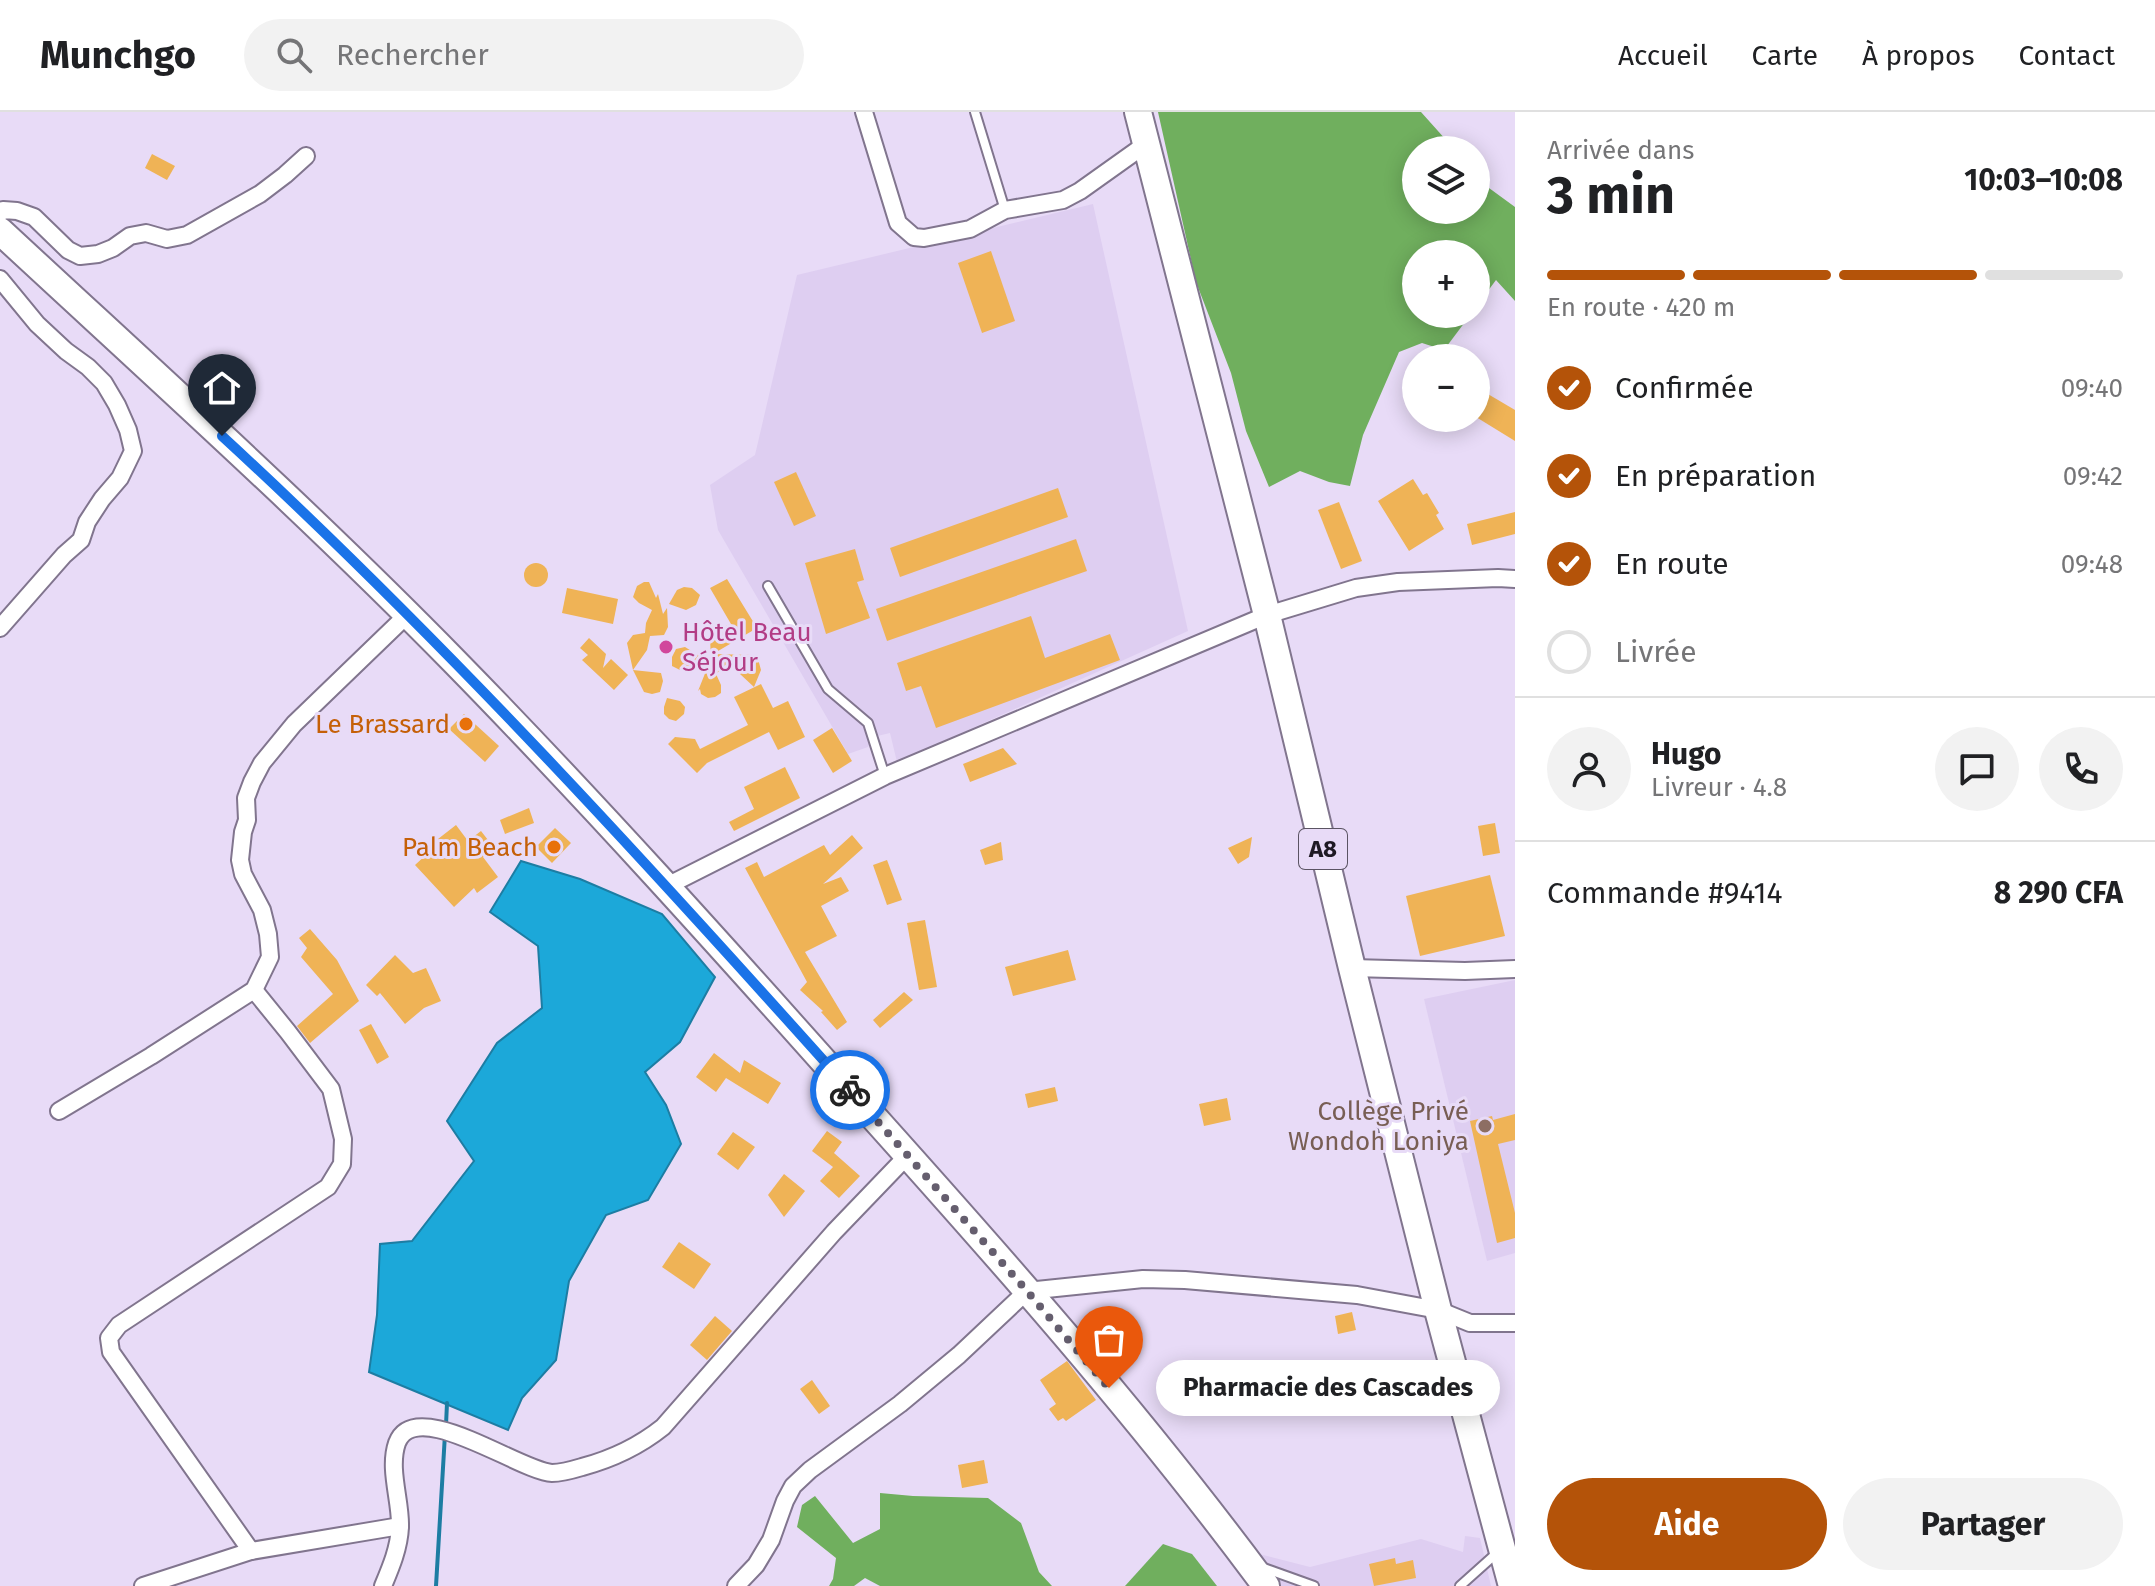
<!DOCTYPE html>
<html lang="fr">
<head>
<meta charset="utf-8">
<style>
  :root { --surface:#fff; --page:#f2f2f2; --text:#202124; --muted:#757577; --line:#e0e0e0; --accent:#b45309 }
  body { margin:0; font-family:"Fira Sans",sans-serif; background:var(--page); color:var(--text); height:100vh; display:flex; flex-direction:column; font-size:30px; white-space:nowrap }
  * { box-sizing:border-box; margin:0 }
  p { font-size:26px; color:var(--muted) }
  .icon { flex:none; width:44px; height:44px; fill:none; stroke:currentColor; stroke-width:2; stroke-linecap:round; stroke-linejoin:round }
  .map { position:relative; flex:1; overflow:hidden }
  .side { display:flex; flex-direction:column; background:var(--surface); width:640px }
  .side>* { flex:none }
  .tools { position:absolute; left:1402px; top:24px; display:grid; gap:16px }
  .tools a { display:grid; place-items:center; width:88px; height:88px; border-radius:50%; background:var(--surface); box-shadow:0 4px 20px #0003; font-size:40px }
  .pin { position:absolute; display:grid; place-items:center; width:68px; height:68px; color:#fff; margin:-82px -34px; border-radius:50% 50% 50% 0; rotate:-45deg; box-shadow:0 0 8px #0007 }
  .pin .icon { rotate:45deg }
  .courier { position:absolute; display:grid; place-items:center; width:80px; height:80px; margin:-40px; border:6px solid #1a73e8; border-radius:50%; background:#fff; color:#222; box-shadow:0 2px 10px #0007 }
  .bubble { position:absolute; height:56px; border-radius:28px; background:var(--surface); box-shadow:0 4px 20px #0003; font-size:26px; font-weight:700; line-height:56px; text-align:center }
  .headline em { font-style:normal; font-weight:700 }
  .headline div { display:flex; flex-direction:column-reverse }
  .headline { display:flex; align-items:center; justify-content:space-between; height:136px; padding:0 32px }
  h1 { font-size:52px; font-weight:700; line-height:60px }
  .bar { display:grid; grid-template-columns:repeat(4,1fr); gap:12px 8px; align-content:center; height:96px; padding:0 32px }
  .bar i { height:10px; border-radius:6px; background:var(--line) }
  .bar .on { background:var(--accent) }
  .bar p { grid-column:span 4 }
  .line { display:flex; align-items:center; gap:20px; padding:0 32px; border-top:2px solid var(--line) }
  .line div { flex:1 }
  .round { display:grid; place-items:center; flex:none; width:84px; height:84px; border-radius:42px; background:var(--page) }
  ol { padding:0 32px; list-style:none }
  li { display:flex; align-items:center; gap:24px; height:88px }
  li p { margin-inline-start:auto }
  li .icon { padding:8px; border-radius:50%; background:var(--accent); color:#fff; stroke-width:4 }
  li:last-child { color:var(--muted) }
  li i { width:44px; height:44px; border:4px solid var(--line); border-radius:50% }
  .action { display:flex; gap:16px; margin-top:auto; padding:16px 32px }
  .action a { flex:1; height:92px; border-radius:48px; background:var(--accent); color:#fff; font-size:32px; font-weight:700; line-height:92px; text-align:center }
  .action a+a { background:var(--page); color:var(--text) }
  header { display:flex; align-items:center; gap:48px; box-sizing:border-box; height:112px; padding:0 40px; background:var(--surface); border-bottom:2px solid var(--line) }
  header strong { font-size:38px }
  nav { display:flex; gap:44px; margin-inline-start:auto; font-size:28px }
  .search { width:560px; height:72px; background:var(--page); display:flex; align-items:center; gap:20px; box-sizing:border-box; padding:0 28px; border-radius:44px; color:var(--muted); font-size:30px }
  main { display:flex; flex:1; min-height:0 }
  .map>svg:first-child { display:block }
  .built { fill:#decef1 }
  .forest { fill:#70af5e }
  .water { fill:#1ca8d9; stroke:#1d7da3; stroke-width:2 }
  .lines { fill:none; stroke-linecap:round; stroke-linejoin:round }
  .stream { stroke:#1d7da3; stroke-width:4 }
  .building { fill:#efb356 }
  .lane-casing { stroke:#81758e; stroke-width:12 }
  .street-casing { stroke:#81758e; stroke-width:20 }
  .primary-casing { stroke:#81758e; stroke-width:30 }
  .lane { stroke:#fff; stroke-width:8 }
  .street { stroke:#fff; stroke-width:16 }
  .primary { stroke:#fff; stroke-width:26 }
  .done { stroke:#655e6e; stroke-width:8; stroke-dasharray:0 14.4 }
  .route { stroke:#1a73e8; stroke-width:10 }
  .hotel-dot { fill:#d1479c; stroke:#e8dbf7; stroke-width:3 }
  .food-dot { fill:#e8710a; stroke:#e8dbf7; stroke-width:3 }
  .education-dot { fill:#8d6e63; stroke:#e8dbf7; stroke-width:3 }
  .labels { text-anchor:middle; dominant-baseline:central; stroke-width:6; stroke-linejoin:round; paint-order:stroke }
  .shield { fill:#e8dbf7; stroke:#5b5463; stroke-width:2 }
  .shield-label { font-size:24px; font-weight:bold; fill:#1f1a24 }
  .hotel-label { font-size:26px; fill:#b23c85; stroke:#e8dbf7; text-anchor:start }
  .food-label { font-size:26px; fill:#c56008; stroke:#e8dbf7; text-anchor:end }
  .education-label { font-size:26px; fill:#785e54; stroke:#e8dbf7; text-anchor:end }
</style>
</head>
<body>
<header>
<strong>Munchgo</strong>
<div class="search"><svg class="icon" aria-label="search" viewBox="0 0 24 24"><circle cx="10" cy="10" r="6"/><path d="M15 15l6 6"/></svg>Rechercher</div>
<nav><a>Accueil</a><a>Carte</a><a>À propos</a><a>Contact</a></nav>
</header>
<main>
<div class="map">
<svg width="1515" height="1474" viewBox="0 0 1515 1474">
  <rect width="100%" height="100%" fill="#e8dbf7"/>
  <g class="built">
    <polygon points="1093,92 1188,519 897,650 890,621 873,625 868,635 848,642 718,418 710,373 755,343 797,163"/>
    <polygon points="1515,868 1515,1141 1487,1149 1424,887"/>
    <polygon points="1465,1424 1480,1426 1491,1474 1273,1474 1247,1439 1310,1455 1421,1427 1463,1440"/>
  </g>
  <g class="forest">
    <polygon points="1158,0 1421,0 1455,38 1416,38 1416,98 1476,98 1476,62 1489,76 1515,95 1515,189 1496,168 1476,195 1476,142 1416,142 1416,202 1471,202 1444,238 1422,231 1399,240 1363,323 1350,374 1329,370 1300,359 1269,375 1246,319 1231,261 1196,170"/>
    <polygon points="880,1381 913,1384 988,1386 1021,1411 1039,1460 1052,1474 880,1474 865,1466 854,1474 829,1474 833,1467 836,1446 797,1415 802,1393 815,1384 853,1431 880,1417"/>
    <polygon points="1163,1432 1192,1442 1217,1474 1125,1474"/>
  </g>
  <polygon class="water" points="521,749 580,767 662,802 715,865 680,930 645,960 666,993 681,1032 648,1088 606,1103 569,1169 556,1248 522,1286 508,1318 369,1260 377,1203 380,1132 412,1129 474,1049 447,1009 497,931 542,896 538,834 490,800"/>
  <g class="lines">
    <g class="stream">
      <polyline points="446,1313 447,1291"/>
      <polyline points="436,1474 445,1322"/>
    </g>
  </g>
  <g class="building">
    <polygon points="152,42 175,54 167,68 145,56"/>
    <polygon points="991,139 1015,209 982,221 958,151"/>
    <polygon points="1476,275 1515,298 1515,329 1476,305"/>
    <polygon points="796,360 816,404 794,414 774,370"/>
    <polygon points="1413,367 1423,383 1427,381 1439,401 1436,403 1444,417 1409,439 1378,389"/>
    <polygon points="1058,376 1068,405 900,465 890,436"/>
    <polygon points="1339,390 1362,449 1341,457 1318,398"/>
    <polygon points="1515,400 1515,422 1472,433 1467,412"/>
    <polygon points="1076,427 1087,459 887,529 876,497"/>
    <polygon points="855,437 864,468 857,470 870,506 826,522 805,451"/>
    <circle cx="536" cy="463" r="12"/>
    <polygon points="727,467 757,516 713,542 752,543 758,547 761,558 754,575 740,562 733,546 716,562 721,573 721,581 715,585 708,586 701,582 700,577 698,579 708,554 680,558 672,554 672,545 676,537 685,535 709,550 710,549 711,552 710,523 715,518 731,512 710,476"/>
    <polygon points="644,470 649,470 656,486 658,482 663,502 667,496 668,515 664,523 650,524 647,538 633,558 627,531 633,523 645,521 646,511 652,498 639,491 633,485 637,474"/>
    <polygon points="684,475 692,476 700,483 696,493 686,498 669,492 677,478"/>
    <polygon points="567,476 618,487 613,512 562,501"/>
    <polygon points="1031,504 1045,546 1110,522 1120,548 936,616 921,574 906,579 897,551"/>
    <polygon points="589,526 606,542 603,556 611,547 628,563 614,578 582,548 588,543 580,536"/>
    <polygon points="633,558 661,561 663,569 660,580 652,582 644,580"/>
    <polygon points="761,572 773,596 788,589 805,625 778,638 769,620 707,651 697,661 668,632 675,625 695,627 700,637 748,613 734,585"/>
    <polygon points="667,586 680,589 685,595 684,602 676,609 669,607 664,602 664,595"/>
    <polygon points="464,602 499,634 485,650 449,617"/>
    <polygon points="832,616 852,649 833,661 813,628"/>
    <polygon points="1003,636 1017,652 970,670 963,652"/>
    <polygon points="785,655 800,686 734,719 729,710 754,697 744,675"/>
    <polygon points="529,696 534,711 505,722 500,708"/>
    <polygon points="1495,711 1500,741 1483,744 1478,714"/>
    <polygon points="456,713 468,729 481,719 495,737 483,745 498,765 477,781 474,776 454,795 415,753 440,730 438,727"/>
    <polygon points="555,716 571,731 552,751 536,735"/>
    <polygon points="852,723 863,736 823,772 841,765 849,779 821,794 837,824 805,840 847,910 837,918 821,900 823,899 800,878 807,870 745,756 757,750 764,765 824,733 830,743"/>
    <polygon points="1252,725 1249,745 1238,752 1228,736"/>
    <polygon points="1001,730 1003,748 985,753 980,738"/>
    <polygon points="887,748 902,788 887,793 873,753"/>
    <polygon points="1490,763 1505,824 1420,844 1406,784"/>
    <polygon points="925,808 937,875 919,878 907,811"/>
    <polygon points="310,817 337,848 359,889 310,931 297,914 333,882 301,845 307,836 299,826"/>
    <polygon points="1068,838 1076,868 1013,884 1005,855"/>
    <polygon points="395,843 413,861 426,856 441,889 424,896 405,912 380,881 377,884 366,873"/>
    <polygon points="904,880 913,888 880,916 873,908"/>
    <polygon points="371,912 389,945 377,952 359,918"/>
    <polygon points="714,941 740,961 744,948 781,971 768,992 726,966 716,980 696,965"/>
    <polygon points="1055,975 1058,989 1028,996 1025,982"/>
    <polygon points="1227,986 1231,1008 1204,1014 1199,992"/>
    <polygon points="1515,1002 1515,1028 1498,1032 1515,1101 1515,1126 1497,1131 1470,1009 1492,1004 1493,1008"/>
    <polygon points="827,1019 842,1030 834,1041 860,1064 839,1086 820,1069 833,1055 812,1039"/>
    <polygon points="733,1020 755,1035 738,1058 717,1042"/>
    <polygon points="784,1062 805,1079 784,1105 768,1083"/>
    <polygon points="679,1130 711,1152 694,1177 662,1155"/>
    <polygon points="1352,1200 1356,1218 1338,1222 1335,1204"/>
    <polygon points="715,1204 732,1219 707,1248 690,1233"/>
    <polygon points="1067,1249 1096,1288 1066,1309 1063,1306 1058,1309 1049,1297 1056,1292 1040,1268"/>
    <polygon points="812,1268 830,1294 819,1302 800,1277"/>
    <polygon points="984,1348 988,1371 962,1376 958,1353"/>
    <polygon points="1395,1446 1396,1452 1413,1448 1416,1466 1374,1474 1369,1452"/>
  </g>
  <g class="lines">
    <g class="lane-casing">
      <g id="lane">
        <polyline points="975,0 1005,98"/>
        <polyline points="768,474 828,577 868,611 885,664"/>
        <polyline points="1261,1455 1314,1474"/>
        <polyline points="1460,1474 1498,1440"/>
      </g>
    </g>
    <g class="street-casing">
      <g id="street">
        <polyline points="864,0 898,111 914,125 924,126 970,117 1005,98 1063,88 1080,79 1146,32"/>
        <polyline points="0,101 3,98 17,99 34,105 68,138 80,144 98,142 113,136 130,124 146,121 167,127 187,123 260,82 285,63 306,44"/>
        <polyline points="0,167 37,212 66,239 88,255 104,271 117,293 128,318 133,339 120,366 102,387 87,410 81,428 64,443 0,516"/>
        <polyline points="667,774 885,664 1267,503 1356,476 1398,470 1498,466 1515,467"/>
        <polyline points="1352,856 1465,859 1515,857"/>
        <polyline points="59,999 151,944 254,878 270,845 268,822 262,798 243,762 240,748 243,720 247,708 246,686 252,670 262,651 294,612 407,503"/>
        <polyline points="251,1439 111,1240 109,1226 119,1213 328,1075 342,1052 343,1027 331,977 288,920 254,878"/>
        <polyline points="143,1474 251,1439 400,1414"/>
        <path d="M 383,1474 C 391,1455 399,1436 400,1415 C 401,1389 388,1357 397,1331 C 415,1283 521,1360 552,1361 C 562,1361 572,1358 582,1355 C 612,1347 638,1335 663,1315 L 834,1120 L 908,1043"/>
        <polyline points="736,1474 756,1453 771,1428 785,1389 793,1374 810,1358 900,1292 959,1243 1027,1179 1143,1167 1185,1168 1357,1183 1438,1198 1470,1211 1515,1211"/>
      </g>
    </g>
    <g class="primary-casing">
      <g id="primary">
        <polyline points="1138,0 1267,503 1352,856 1438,1198 1512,1474"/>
        <path d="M 0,119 C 153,261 308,400 454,549 C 591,689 722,835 852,981 C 995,1140 1138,1301 1266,1474"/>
      </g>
    </g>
    <use href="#lane" class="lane"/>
    <use href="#street" class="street"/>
    <use href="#primary" class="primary"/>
  </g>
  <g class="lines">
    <polyline class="done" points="850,978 1027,1179 1109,1276"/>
    <path class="route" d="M 222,324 C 445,529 649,753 850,978"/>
  </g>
  <circle class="hotel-dot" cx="666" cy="535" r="8"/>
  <g class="food-dot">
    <circle cx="466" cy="612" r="8"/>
    <circle cx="554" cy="735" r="8"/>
  </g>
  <circle class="education-dot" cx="1485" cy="1014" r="8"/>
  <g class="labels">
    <rect class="shield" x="1299" y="717" width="48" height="40" rx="6"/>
    <g class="shield-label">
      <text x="1323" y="737">A8</text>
    </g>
    <g class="hotel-label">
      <text x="682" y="520">Hôtel Beau<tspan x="682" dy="30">Séjour</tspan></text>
    </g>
    <g class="food-label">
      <text x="450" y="612">Le Brassard</text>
      <text x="538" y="735">Palm Beach</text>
    </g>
    <g class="education-label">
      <text x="1469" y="999">Collège Privé<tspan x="1469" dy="30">Wondoh Loniya</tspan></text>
    </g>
  </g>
</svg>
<div class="tools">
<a><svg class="icon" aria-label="layers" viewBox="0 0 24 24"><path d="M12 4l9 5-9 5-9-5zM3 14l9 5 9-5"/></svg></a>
<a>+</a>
<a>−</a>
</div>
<div class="pin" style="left:1109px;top:1276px;background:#ea580c"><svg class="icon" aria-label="bag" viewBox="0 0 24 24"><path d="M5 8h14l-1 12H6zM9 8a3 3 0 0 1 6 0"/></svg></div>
<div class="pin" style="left:222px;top:324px;background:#1f2937"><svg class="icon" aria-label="home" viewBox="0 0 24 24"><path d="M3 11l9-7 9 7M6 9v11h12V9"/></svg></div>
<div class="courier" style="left:850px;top:978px"><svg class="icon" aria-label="bike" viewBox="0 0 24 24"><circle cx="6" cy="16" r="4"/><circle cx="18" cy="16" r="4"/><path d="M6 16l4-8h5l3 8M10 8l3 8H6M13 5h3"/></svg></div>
<div class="bubble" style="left:1156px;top:1248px;width:344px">Pharmacie des Cascades</div>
</div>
<section class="side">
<div class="headline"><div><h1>3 min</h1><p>Arrivée dans</p></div><em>10:03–10:08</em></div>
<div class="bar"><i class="on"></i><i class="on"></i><i class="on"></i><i></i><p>En route · 420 m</p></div>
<ol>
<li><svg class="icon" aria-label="check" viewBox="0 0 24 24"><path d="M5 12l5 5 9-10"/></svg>Confirmée<p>09:40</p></li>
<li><svg class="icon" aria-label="check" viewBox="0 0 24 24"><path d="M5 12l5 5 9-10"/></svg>En préparation<p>09:42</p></li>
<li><svg class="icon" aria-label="check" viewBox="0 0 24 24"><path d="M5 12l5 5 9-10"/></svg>En route<p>09:48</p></li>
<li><i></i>Livrée</li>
</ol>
<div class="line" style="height:144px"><a class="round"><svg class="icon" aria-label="person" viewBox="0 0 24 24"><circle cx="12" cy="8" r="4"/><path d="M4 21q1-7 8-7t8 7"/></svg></a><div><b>Hugo</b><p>Livreur · 4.8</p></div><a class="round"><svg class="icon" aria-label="chat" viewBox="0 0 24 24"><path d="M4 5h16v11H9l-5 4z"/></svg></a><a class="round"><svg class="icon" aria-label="phone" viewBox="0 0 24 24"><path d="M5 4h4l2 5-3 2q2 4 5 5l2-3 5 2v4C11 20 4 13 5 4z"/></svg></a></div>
<div class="line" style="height:104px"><div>Commande #9414</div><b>8 290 CFA</b></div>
<div class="action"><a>Aide</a><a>Partager</a></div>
</section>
</main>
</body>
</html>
